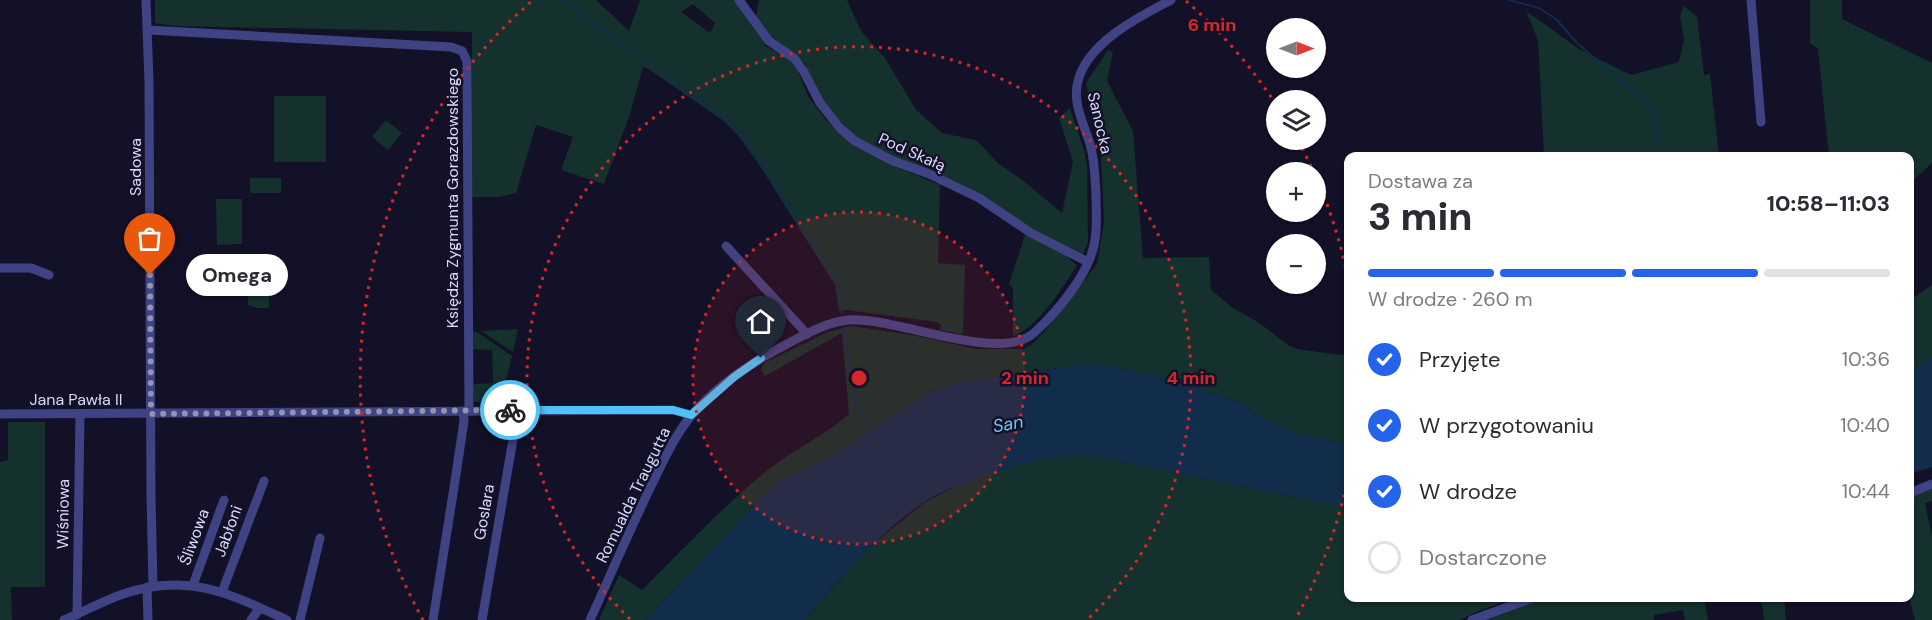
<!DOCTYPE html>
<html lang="pl">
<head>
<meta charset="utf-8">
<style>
  :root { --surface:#fff; --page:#f7f7f7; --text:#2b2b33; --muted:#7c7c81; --line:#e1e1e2; --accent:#2563eb }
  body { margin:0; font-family:"DM Sans",sans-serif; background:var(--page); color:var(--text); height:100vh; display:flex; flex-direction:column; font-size:22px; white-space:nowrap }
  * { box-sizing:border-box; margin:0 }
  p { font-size:20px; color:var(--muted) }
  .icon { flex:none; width:33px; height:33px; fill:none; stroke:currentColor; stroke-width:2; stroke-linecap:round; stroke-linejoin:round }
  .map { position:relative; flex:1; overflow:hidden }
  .side { position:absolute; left:1344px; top:152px; width:570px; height:450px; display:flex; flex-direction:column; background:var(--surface); border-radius:12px; box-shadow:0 2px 4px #0004 }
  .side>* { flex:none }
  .needle { width:39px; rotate:90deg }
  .tools { position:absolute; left:1266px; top:18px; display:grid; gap:12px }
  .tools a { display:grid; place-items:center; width:60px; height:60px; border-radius:50%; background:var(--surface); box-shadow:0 2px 4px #0004; font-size:30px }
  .pin { position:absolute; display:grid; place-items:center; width:51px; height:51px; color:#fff; margin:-62px -26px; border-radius:50% 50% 50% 0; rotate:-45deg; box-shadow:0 0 6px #0007 }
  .pin .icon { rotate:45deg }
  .courier { position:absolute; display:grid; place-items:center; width:60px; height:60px; margin:-30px; border:4px solid #4fc3f7; border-radius:50%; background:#fff; color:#222; box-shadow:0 2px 8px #0007 }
  .bubble { position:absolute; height:42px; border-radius:21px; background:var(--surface); box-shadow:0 2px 4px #0004; font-size:20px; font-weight:800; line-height:42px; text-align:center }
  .summary em { font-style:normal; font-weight:800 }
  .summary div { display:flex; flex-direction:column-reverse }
  .summary { display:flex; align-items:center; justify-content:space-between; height:102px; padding:0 24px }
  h1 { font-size:39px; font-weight:800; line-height:45px }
  .bar { display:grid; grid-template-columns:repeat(4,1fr); gap:9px 6px; align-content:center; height:72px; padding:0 24px }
  .bar i { height:8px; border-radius:4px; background:var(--line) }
  .bar .current { background:var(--accent) }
  .bar p { grid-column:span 4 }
  ol { padding:0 24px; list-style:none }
  li { display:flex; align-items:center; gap:18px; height:66px }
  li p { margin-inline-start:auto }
  li .icon { padding:6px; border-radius:50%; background:var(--accent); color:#fff; stroke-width:4 }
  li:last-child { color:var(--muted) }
  li i { width:33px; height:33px; border:3px solid var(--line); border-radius:50% }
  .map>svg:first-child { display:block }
  .green { fill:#14312d; fill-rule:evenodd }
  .water { fill:#112d4b }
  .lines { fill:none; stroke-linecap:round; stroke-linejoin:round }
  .stream { stroke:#112d4b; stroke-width:2 }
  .minor { stroke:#3f4383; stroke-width:9 }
  .done { stroke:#9493b2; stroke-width:6; stroke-dasharray:0 10.8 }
  .route { stroke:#4fc3f7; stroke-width:8 }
  .ring { fill:none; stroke:#d62828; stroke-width:3; stroke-dasharray:3 6 }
  .labels { text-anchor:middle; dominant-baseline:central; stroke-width:5; stroke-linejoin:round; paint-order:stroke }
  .street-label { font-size:16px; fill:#dad9fd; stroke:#131127 }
  .water-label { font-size:18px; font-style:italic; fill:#6dc6f7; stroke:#131127 }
  .centre { fill:#d62828; stroke:#131127; stroke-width:3 }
  .ring-label { font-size:18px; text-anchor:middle; font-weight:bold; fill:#d62828; stroke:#131127; stroke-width:5; stroke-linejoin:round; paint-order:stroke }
</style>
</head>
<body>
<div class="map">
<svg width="1932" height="620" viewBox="0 0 1932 620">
  <rect width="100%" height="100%" fill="#131127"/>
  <g class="green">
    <path d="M 155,0 L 596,0 L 629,31 L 640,0 L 734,0 L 767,43 L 764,45 L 789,59 L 799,73 L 809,98 L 827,121 L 855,146 L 897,167 L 940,185 L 938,263 L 965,265 L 963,334 L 940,330 L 941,325 L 937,322 L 847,310 L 839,311 L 835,285 L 758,163 L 740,138 L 724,121 L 647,68 L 643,67 L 630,114 L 604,184 L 561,170 L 573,137 L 536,125 L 516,193 L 500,197 L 472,197 L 472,32 L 174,26 L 155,23 ZM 693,4 L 715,23 L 710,33 L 681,12 Z"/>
    <polygon points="759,0 847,0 861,31 885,58 916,110 942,133 976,140 998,163 1026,183 1062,213 1073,162 1059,118 1070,108 1084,150 1087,165 1088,242 1083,255 870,146 851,132 820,99 805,64 798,58 776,43 756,17"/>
    <polygon points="1810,0 1842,0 1842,19 1932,63 1932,163 1910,183 1910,156 1829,156 1818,49 1810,43"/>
    <polygon points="1684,6 1697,17 1704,75 1710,74 1719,156 1544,156 1538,40 1526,11 1582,51 1631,75 1679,62 1684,39 1680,16"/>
    <path d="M 1108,50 L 1113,52 L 1107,81 L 1133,131 L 1143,258 L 1209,257 L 1211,290 L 1233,308 L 1258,322 L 1288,345 L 1297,349 L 1348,356 L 1348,445 L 1292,432 L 1256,415 L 1245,405 L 1178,381 L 1095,363 L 966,381 L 929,392 L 828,459 L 777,482 L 645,620 L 599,620 L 619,575 L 642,590 C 683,549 724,505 769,469 C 795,449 825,435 849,414 L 842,333 L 765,376 L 761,370 L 764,363 L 828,332 L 851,326 L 912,335 L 977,349 L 1023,349 L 1031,345 L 1045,331 L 1097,264 L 1104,222 L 1101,154 L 1086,83 Z"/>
    <rect x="274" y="96" width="52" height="66"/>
    <polygon points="386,120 402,133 388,150 372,137"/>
    <rect x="250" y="178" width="31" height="15"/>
    <polygon points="216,199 242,199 242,244 217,245"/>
    <path d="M 1025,235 L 1064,254 L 1077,265 C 1063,287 1038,328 1013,336 L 1013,288 L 1009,284 Z"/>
    <polygon points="250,280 269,280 269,308 257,308 248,305 248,296 251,296"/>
    <polygon points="1932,285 1932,358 1910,371 1910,300"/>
    <polygon points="518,329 513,352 481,331"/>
    <polygon points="471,332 477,332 512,356 504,388 502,390 499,402 474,402 474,400 473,387 475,384 493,383 492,350 473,349"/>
    <polygon points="8,422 45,422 45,587 11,587 12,620 0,620 0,462 8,460"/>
    <polygon points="1069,455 1090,455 1348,508 1348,597 1518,597 1476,612 1460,620 804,620 866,550 925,502 955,487 997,470 1046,458"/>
    <polygon points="1932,488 1932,501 1925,503 1932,537 1932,620 1915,620 1909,597 1910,497"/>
    <polygon points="1553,597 1704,597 1708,620 1685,620 1683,610 1654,615 1654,620 1481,620 1506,610"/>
    <polygon points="1761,597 1784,597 1786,620 1764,620"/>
  </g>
  <g class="water">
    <polygon points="1932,358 1932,467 1910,474 1910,371"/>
    <path d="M 1095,363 L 1178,381 L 1245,405 L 1256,415 L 1292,432 L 1348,445 L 1348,508 L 1090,455 C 1046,454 1006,467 966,483 C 952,488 936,494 924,502 C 877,534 841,578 804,620 L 645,620 L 777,482 L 828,459 L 929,392 L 966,381 Z"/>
  </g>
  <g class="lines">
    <g class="stream">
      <polyline points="562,0 716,112 741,133 837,281 842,313"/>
      <polyline points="1509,0 1539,8 1556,19 1577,43 1657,113 1658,156"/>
      <polyline points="844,328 856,405 860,412 874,429"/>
    </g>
    <g class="minor">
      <polyline points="146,0 149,81 151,496 153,586"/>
      <polyline points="739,0 769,41 794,58 804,72 820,103 840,128 855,141 891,160 929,174 979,198 1031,233 1088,262"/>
      <polyline points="1751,0 1761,122"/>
      <polyline points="148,30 451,47 462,51 467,61 469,410"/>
      <polyline points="726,246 807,334"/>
      <polyline points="0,268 31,268 49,275"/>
      <polyline points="0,414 673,410 691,415"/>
      <polyline points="1910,493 1932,484"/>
      <polyline points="193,585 224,500"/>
      <polyline points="147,587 148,620"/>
      <polyline points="222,592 264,481"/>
      <polyline points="77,615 80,414"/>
      <path d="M 64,620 C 83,612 103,601 123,594 C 188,572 228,593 287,620"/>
      <polyline points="251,620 260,608"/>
      <polyline points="300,620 320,538"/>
      <polyline points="433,620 455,481 464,421 463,411"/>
      <polyline points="482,620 518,410"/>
      <path d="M 590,620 C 611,574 631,527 653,482 C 664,460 675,435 691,416 C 717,385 752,362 787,344 C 806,334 827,322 848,320 C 895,316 1001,365 1035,332 C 1057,312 1088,275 1094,245 C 1098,229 1096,211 1096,195 C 1095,177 1095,161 1090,144 C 1084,124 1072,103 1078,81 C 1088,42 1139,17 1171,0"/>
      <polyline points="1472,620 1535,597"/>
    </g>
  </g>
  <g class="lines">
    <polyline class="done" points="150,275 151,414 510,410"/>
    <polyline class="route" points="510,410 673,410 691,415 734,377 761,358"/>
  </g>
  <circle cx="859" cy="378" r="166" fill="#d62828" fill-opacity=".12"/>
  <g class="ring">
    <circle cx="859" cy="378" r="166"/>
    <path d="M630 619A332 332 0 1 1 1088 619"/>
    <path d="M1348 477A499 499 0 0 1 1295 620M423 620A499 499 0 0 1 532 1M1186 1A499 499 0 0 1 1275 103M1298 140A499 499 0 0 1 1313 171M1317 179A499 499 0 0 1 1348 279"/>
  </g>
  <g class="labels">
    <g class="street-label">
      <text transform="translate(1100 123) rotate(77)">Sanocka</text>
      <text transform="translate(912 152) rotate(24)">Pod Skałą</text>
      <text transform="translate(135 167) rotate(-90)">Sadowa</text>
      <text transform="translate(452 198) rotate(-90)">Księdza Zygmunta Gorazdowskiego</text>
      <text x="76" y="399">Jana Pawła II</text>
      <text transform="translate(633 495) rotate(-64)">Romualda Traugutta</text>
      <text transform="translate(484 512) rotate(-80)">Goslara</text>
      <text transform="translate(63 514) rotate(-89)">Wiśniowa</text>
      <text transform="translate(228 531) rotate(-70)">Jabłoni</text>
      <text transform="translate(194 537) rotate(-70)">Śliwowa</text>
    </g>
    <g class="water-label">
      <text transform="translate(1008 424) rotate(-10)">San</text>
    </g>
  </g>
  <circle cx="859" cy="378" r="9" class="centre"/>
  <g class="ring-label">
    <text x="1212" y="31">6 min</text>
    <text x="1025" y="384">2 min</text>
    <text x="1191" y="384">4 min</text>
  </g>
</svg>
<div class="tools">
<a><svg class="needle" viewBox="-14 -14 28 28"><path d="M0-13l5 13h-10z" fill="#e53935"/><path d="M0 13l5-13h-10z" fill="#7c7c81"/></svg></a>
<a><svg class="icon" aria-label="layers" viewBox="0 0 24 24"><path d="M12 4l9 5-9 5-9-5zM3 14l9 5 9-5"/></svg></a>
<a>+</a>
<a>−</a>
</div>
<div class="pin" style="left:150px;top:275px;background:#ea580c"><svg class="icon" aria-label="bag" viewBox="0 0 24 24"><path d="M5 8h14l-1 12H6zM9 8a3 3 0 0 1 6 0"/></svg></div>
<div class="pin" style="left:761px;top:358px;background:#1f2937"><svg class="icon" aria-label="home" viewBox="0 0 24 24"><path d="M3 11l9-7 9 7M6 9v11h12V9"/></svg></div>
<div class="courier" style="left:510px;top:410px"><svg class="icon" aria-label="bike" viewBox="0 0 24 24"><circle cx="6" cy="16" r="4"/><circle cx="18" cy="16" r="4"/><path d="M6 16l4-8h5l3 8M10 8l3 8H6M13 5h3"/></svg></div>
<div class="bubble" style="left:186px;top:254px;width:102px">Omega</div>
<section class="side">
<div class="summary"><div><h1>3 min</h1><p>Dostawa za</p></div><em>10:58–11:03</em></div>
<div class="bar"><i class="current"></i><i class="current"></i><i class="current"></i><i></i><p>W drodze · 260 m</p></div>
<ol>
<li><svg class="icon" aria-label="check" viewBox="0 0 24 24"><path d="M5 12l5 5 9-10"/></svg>Przyjęte<p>10:36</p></li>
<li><svg class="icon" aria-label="check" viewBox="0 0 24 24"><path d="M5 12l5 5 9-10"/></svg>W przygotowaniu<p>10:40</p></li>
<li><svg class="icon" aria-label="check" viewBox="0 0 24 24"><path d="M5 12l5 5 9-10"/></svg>W drodze<p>10:44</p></li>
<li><i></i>Dostarczone</li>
</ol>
</section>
</div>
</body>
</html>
